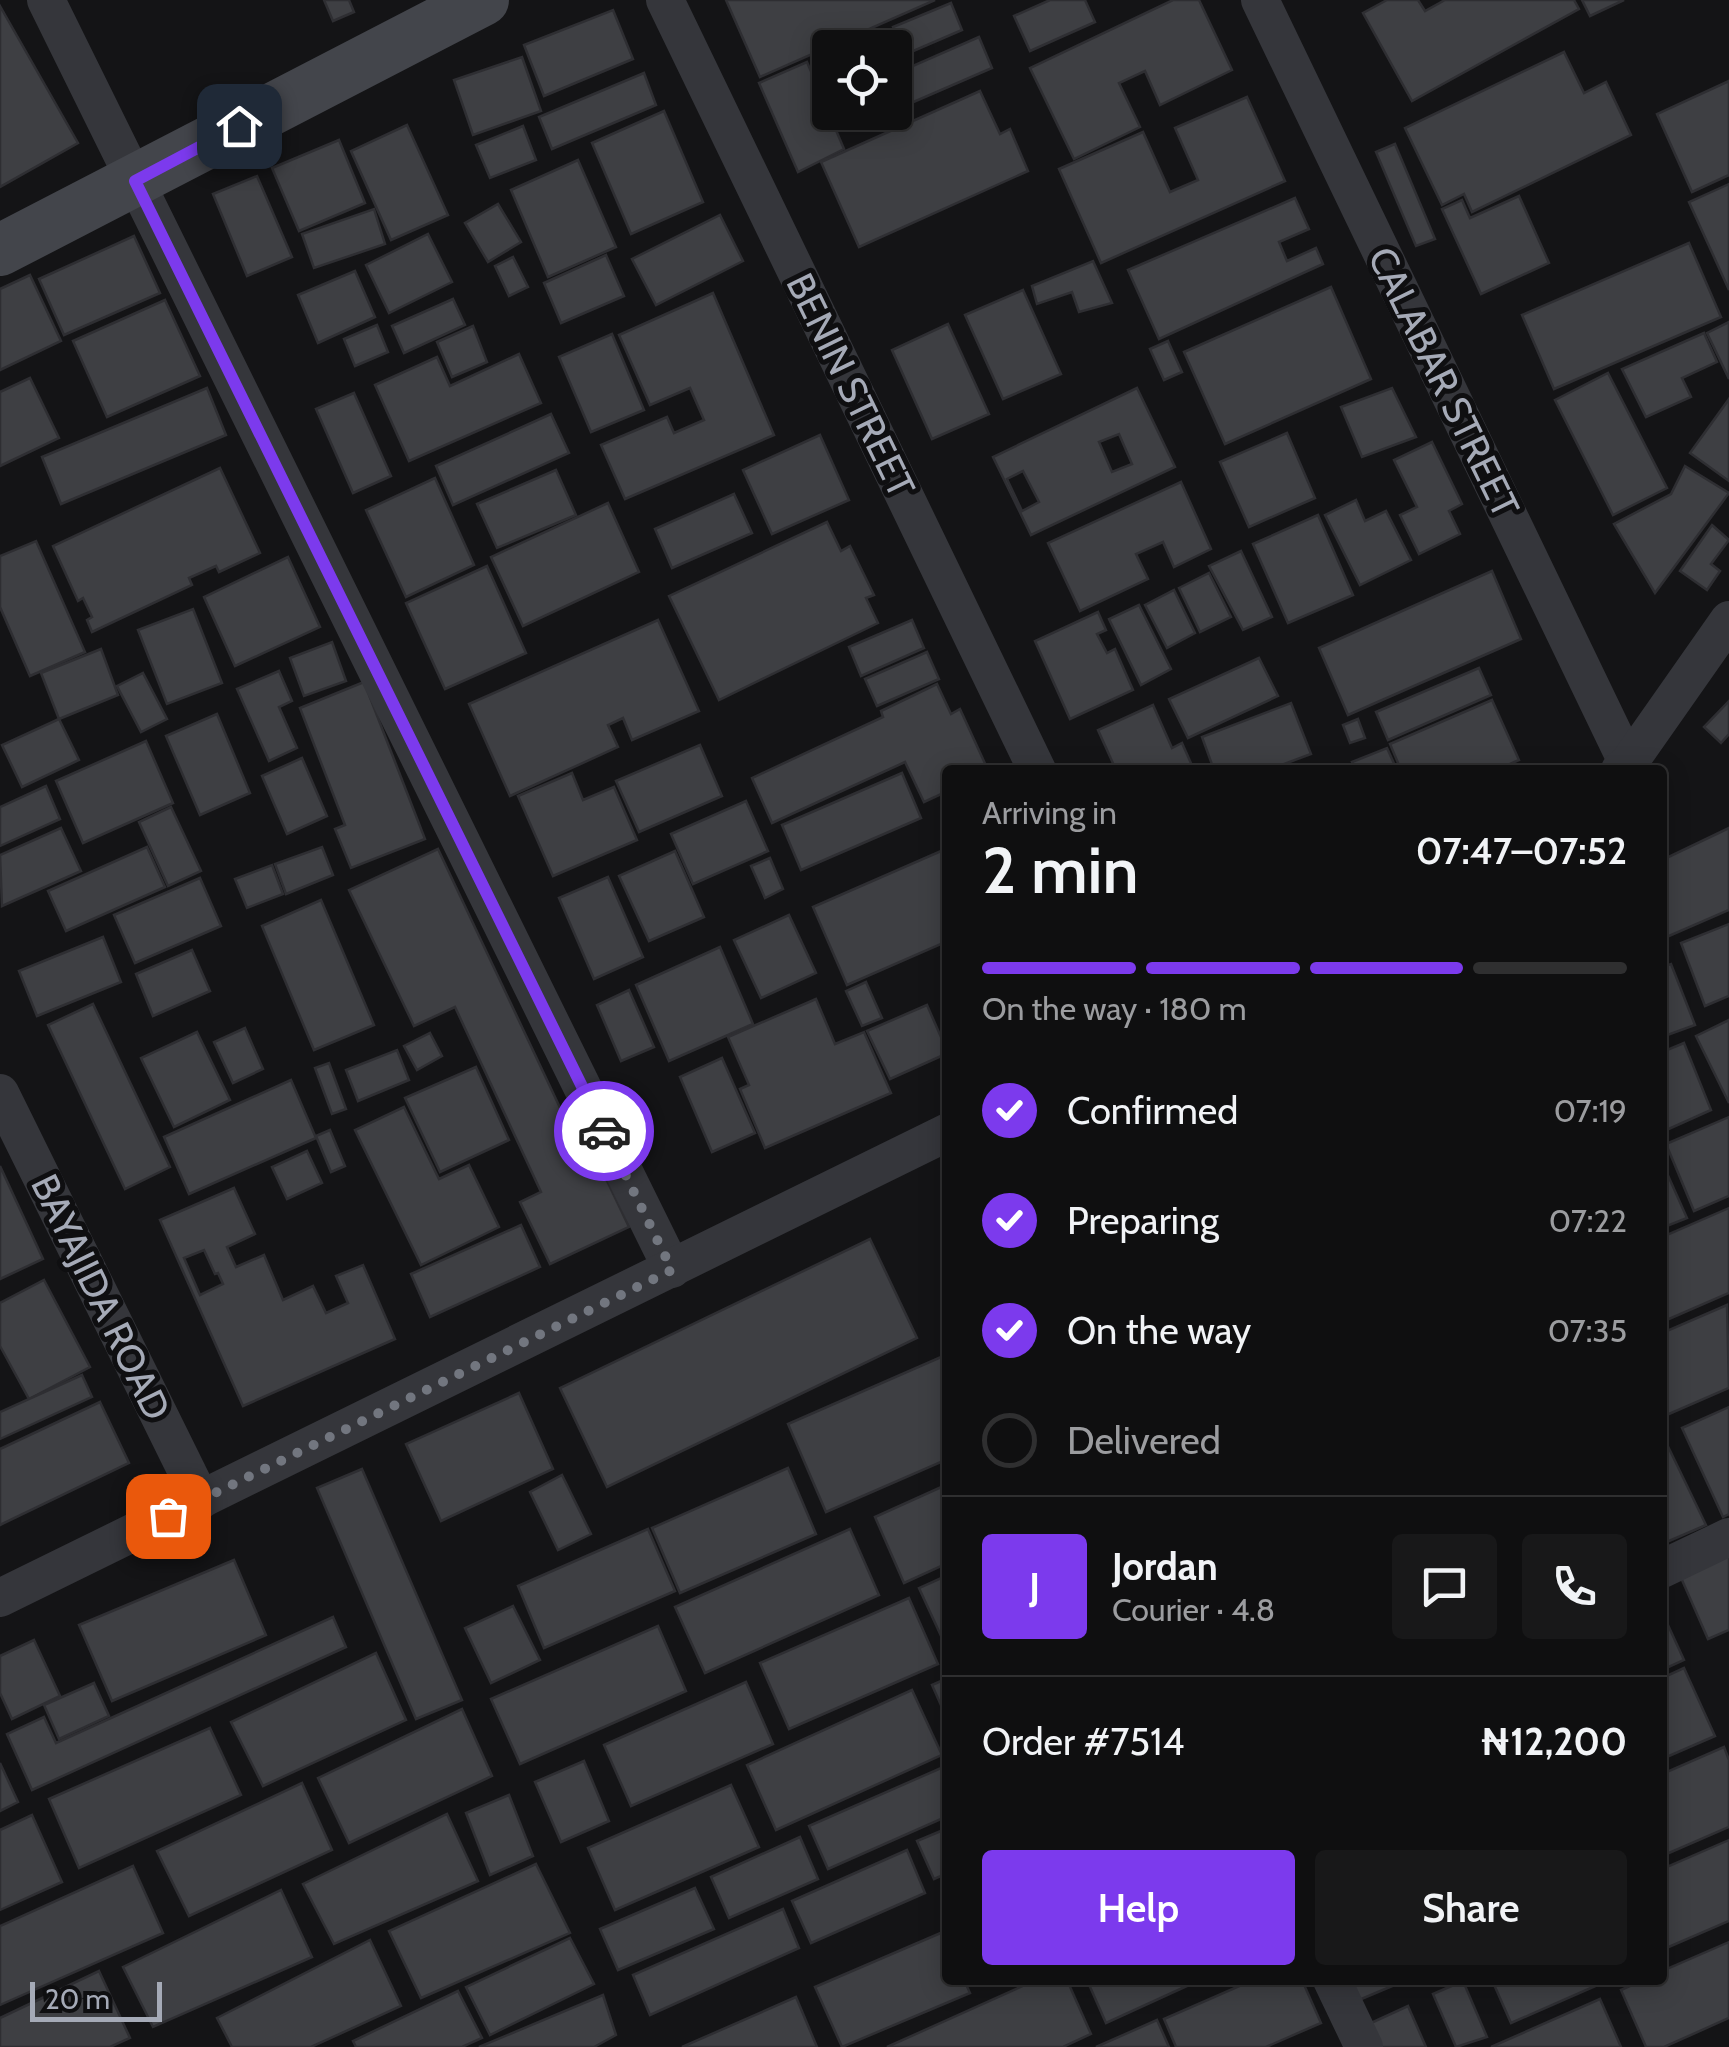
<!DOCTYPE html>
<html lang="en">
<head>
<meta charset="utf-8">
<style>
  :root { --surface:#0f0f10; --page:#181819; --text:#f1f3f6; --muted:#9b9c9f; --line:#2f2f30; --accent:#7c3aed }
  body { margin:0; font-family:Cabin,sans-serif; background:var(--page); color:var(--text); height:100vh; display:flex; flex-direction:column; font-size:38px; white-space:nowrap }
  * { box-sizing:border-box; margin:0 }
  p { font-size:32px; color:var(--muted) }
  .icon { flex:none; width:55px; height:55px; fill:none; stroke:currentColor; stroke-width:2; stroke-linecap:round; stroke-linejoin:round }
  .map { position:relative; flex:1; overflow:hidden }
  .panel { position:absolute; left:942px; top:765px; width:725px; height:1220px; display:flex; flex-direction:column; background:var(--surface); border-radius:10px; box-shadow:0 5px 25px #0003,0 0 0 2px var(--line) }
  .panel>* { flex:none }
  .fabs { position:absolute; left:812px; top:30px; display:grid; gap:20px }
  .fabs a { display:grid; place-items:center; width:100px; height:100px; border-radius:10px; background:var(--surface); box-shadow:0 5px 25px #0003,0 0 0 2px var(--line); font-size:50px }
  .scale { position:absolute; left:30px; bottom:25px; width:132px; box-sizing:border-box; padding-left:10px; border:5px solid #a5aab7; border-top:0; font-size:28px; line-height:35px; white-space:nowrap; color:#a5aab7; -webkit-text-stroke:8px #0f0f11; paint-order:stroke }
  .pin { position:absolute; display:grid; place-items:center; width:85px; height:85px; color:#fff; margin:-42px; border-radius:20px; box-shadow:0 5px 15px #0006 }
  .courier { position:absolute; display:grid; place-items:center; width:100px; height:100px; margin:-50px; border:8px solid #7c3aed; border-radius:50%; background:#fff; color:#222; box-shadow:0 2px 12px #0007 }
  .summary em { font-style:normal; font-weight:600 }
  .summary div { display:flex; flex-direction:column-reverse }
  .summary { display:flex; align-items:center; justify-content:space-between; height:170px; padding:0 40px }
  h1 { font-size:65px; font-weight:600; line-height:75px }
  .bar { display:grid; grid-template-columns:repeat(4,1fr); gap:15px 10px; align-content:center; height:120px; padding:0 40px }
  .bar i { height:12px; border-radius:8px; background:var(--line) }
  .bar .active { background:var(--accent) }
  .bar p { grid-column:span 4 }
  .line { display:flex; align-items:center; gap:25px; padding:0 40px; border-top:2px solid var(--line) }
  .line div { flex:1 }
  .round { display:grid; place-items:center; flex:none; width:105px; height:105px; border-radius:10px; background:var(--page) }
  ol { padding:0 40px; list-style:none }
  li { display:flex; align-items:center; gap:30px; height:110px }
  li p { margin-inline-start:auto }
  li .icon { padding:10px; border-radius:50%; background:var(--accent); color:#fff; stroke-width:4 }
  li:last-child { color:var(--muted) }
  li i { width:55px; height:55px; border:5px solid var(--line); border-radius:50% }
  .primary-button { display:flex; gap:20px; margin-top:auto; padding:20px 40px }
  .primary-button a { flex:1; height:115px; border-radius:10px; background:var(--accent); color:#fff; font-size:40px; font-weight:600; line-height:115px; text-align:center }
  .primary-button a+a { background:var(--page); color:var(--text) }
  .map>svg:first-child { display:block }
  .building { fill:#3e3f43; stroke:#2e2e32; stroke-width:2.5; fill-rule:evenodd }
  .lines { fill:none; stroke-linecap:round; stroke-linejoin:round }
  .street { stroke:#35363b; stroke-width:38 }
  .secondary { stroke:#43454b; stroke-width:52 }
  .done { stroke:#72767f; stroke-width:10; stroke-dasharray:0 18 }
  .route { stroke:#7c3aed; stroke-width:12 }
  .labels { text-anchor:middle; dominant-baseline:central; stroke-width:10; stroke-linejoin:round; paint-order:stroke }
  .street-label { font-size:38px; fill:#a5aab7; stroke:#0f0f11 }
</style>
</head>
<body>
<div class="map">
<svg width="1729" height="2047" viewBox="0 0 1729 2047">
  <rect width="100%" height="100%" fill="#141416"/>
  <g class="building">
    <polygon points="324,0 349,0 354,12 333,21"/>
    <polygon points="726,0 935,0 760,77"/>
    <polygon points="1050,0 1085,0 1095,22 1030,51 1014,16"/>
    <polygon points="1173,0 1199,0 1232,70 1160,105 1145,71 1119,83 1140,127 1074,159 1030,68"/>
    <polygon points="1387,0 1418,0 1425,11 1445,0 1574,0 1579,9 1412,101 1363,13"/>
    <polygon points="1582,0 1624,0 1590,16"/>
    <polygon points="951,3 962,30 904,55 893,27"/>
    <polygon points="0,6 78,143 0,187"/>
    <polygon points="613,10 633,59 544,96 524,45"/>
    <polygon points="979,37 992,68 895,110 895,69 897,73"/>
    <polygon points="1564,52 1584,93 1606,82 1631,135 1472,212 1464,194 1442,205 1405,128"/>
    <polygon points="522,57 541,111 473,135 454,80"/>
    <polygon points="807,62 844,149 798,172 759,83"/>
    <polygon points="644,73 656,105 552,149 539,117"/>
    <polygon points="1729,81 1729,175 1692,192 1657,114"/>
    <polygon points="980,91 1000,134 1010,129 1028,171 859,247 821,162"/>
    <polygon points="1247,97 1285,181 1101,263 1059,169 1143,132 1170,192 1198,180 1175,128"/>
    <polygon points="664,111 703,202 631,234 592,143"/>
    <polygon points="848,112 889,112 854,128"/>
    <polygon points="407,125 448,215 391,240 351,151"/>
    <polygon points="523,126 536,160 490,178 476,145"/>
    <polygon points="339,140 365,203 299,231 272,168"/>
    <polygon points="1395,144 1435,239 1416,246 1376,152"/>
    <polygon points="578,160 616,247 548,277 511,190"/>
    <polygon points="257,176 292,257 247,276 213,194"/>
    <polygon points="1729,184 1729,290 1689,202"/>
    <polygon points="1519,196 1549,263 1481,294 1442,209 1462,200 1470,218"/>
    <polygon points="1295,198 1309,229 1279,242 1287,261 1316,248 1323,264 1159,339 1128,270"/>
    <polygon points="498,204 521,242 488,262 465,223"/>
    <polygon points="374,209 385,244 314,268 302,234"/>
    <polygon points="720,215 743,261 656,305 632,259"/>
    <polygon points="428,234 452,282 389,313 366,265"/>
    <polygon points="134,236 160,293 64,335 39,279"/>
    <polygon points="1689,243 1721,317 1554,389 1522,315"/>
    <polygon points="606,255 624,296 561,323 544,283"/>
    <polygon points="513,257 528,287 509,296 495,266"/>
    <polygon points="1093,261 1112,303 1079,312 1072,292 1037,304 1032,286"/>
    <polygon points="355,271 375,317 318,343 298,295"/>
    <polygon points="30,275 61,341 0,370 0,289"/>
    <polygon points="1331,287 1371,379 1225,444 1184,352"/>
    <polygon points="1023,290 1061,374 1003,399 965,315"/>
    <polygon points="713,293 774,435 625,499 601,445 667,417 674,433 704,420 690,388 650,405 619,335"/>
    <polygon points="453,299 465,325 404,353 392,326"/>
    <polygon points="165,300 200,376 107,417 73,341"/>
    <polygon points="1729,322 1729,379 1707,333"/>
    <polygon points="948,324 989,414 932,439 892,350"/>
    <polygon points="377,325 388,352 355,366 344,339"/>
    <polygon points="473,326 487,362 452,377 437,342"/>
    <polygon points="1704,333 1717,362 1682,378 1691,397 1646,417 1622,369"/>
    <polygon points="612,334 644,410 591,432 559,357"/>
    <polygon points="1168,341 1182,372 1164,380 1150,349"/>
    <polygon points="519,354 541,403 409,461 375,385 437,357 450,386"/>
    <polygon points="1608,373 1667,488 1613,515 1555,400"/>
    <polygon points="30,378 59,438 0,466 0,392"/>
    <polygon points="207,388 226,435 61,504 42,457"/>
    <path d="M 1137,388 L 1175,467 L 1031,535 L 993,457 ZM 1119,434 L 1132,464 L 1112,472 L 1099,442 ZM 1023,471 L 1039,502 L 1022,511 L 1007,479 Z"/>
    <polygon points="1392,388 1416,437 1362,457 1341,407"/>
    <polygon points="354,393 391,476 353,493 316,409"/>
    <polygon points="1729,399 1729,481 1690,453"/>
    <polygon points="551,414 569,453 453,505 436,466"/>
    <polygon points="1287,433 1315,498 1249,527 1220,462"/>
    <polygon points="820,435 849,500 772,534 743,470"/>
    <polygon points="1432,442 1462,504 1449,511 1460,534 1419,554 1400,515 1417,507 1394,460"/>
    <polygon points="1685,466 1729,493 1655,593 1614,524 1671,494"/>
    <polygon points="220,468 260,553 219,572 216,566 189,578 192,585 92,632 87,620 92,617 83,598 78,601 53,546"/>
    <polygon points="556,470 576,515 497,548 477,504"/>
    <polygon points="435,478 474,565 406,597 366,510"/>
    <polygon points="1181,482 1211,549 1174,567 1163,542 1136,554 1148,579 1080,611 1048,543"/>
    <polygon points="734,494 752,533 672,568 655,529"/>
    <polygon points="1356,500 1365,521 1386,511 1411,560 1360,585 1325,515"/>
    <polygon points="608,503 639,572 523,626 491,557"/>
    <polygon points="1318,515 1353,595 1288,623 1253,544"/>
    <polygon points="827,522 841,551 850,546 874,595 866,598 878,623 719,700 669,596"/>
    <polygon points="1712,525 1729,540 1711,564 1720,571 1707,590 1680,571"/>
    <polygon points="36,541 85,652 30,676 0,607 0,556"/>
    <polygon points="1241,551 1272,617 1243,630 1209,566"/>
    <polygon points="288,557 320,627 235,666 204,597"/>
    <polygon points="487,566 526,653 445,689 406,603"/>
    <polygon points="1492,571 1521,639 1348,715 1319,648"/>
    <polygon points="1209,573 1231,617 1200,632 1179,588"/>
    <polygon points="1174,590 1195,633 1167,648 1145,605"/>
    <polygon points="1139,605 1171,669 1141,685 1109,619"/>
    <polygon points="193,609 222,683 167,704 138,630"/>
    <polygon points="1098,612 1106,630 1097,634 1107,653 1115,649 1133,690 1070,719 1035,641"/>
    <polygon points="658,620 699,711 632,740 623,718 608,725 618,747 510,796 469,704"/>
    <polygon points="912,620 924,648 861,676 849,647"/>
    <polygon points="332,642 346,681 304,696 290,658"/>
    <polygon points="101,649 118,695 59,719 41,673"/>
    <polygon points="927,652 939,679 877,706 865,679"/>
    <polygon points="1259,658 1278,696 1188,738 1169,699"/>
    <polygon points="1479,668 1491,695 1388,740 1376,712"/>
    <polygon points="279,671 292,701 279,707 297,748 269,761 237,689"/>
    <polygon points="143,673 167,719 141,732 117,686"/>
    <polygon points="364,682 425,839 351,868 335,829 345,825 300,708"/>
    <polygon points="937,684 951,714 960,709 988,770 948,770 948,791 924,802 905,762 772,823 752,778 883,717 881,711"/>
    <polygon points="1492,700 1519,760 1496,770 1401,770 1390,744"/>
    <polygon points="1729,701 1729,734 1721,743 1704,727"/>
    <polygon points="1291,703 1311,754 1268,770 1214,770 1202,737"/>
    <polygon points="1153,705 1172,748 1182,743 1194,770 1116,770 1098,730"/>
    <polygon points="217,714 250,793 200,815 166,736"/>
    <polygon points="59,719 79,760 22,787 2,745"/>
    <polygon points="1358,719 1365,738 1350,743 1343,725"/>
    <polygon points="146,741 173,803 83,843 56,781"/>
    <polygon points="700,745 722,796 639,832 616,781"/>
    <polygon points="1387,748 1397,770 1356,770 1352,762"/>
    <polygon points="302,758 327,816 287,834 262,776"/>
    <polygon points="572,773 583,800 614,787 637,840 553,876 518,796"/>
    <polygon points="902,773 921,818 801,870 782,825"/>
    <polygon points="46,786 60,819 0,846 0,807"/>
    <polygon points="746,801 768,851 693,884 671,834"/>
    <polygon points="171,807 201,871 168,886 139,822"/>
    <polygon points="61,828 81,871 2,906 0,855"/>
    <polygon points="1729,828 1729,910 1662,939 1662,860"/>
    <polygon points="147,847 165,887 66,931 48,891"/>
    <polygon points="322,847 333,875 286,894 275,864"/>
    <polygon points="948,848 948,941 847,985 813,907"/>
    <polygon points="438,849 588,1167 598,1162 629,1227 550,1264 520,1202 541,1192 455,1007 414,1026 349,890"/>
    <polygon points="675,851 704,917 649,941 619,876"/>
    <polygon points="770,858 783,889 765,898 751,866"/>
    <polygon points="272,865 283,894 247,908 235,879"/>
    <polygon points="608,877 643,957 594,979 559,898"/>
    <polygon points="200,878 221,926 135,963 114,915"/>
    <polygon points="321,900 374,1025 314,1050 262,926"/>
    <polygon points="789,915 816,973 761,998 734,940"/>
    <polygon points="1729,924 1729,996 1705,1006 1681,943"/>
    <polygon points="103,937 121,982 37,1016 19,971"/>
    <polygon points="720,947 753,1024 669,1061 636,985"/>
    <polygon points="192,950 210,991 153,1016 136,974"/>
    <polygon points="1671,964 1695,1025 1662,1037 1662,967"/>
    <polygon points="866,982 882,1018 862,1026 846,991"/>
    <polygon points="629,990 654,1047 621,1061 597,1005"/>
    <polygon points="816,999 835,1044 864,1032 891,1093 765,1148 740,1089 749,1085 728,1037"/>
    <polygon points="93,1004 170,1167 125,1189 48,1025"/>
    <polygon points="927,1005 948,1053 890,1079 867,1031"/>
    <polygon points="1729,1020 1729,1103 1696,1036"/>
    <polygon points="245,1028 263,1069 233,1083 214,1042"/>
    <polygon points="197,1032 230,1100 174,1127 141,1058"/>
    <polygon points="430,1033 442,1056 417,1070 404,1046"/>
    <polygon points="1684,1043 1711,1110 1662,1132 1662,1052"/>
    <polygon points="397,1050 409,1080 358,1101 346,1070"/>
    <polygon points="722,1058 755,1133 712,1152 680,1077"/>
    <polygon points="329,1063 346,1109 332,1114 315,1068"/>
    <polygon points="476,1067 509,1140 440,1172 405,1098"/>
    <polygon points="291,1080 316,1138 189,1194 164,1137"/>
    <polygon points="404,1107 439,1179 469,1165 499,1227 421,1265 355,1130"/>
    <polygon points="1729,1117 1729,1196 1694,1211 1666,1144"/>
    <polygon points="330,1130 345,1166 331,1172 316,1136"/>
    <polygon points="307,1151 322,1183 287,1199 272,1167"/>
    <polygon points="1662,1162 1687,1218 1662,1228"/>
    <polygon points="0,1166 43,1259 0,1279"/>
    <path d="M 234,1188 L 255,1234 L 227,1247 L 236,1267 L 264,1255 L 283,1300 L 313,1286 L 326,1313 L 348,1303 L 336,1276 L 363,1265 L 395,1339 L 243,1406 L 160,1220 ZM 204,1250 L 215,1274 L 218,1273 L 223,1284 L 200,1295 L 184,1258 Z"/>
    <polygon points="1729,1208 1729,1293 1662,1322 1662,1237"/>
    <polygon points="521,1225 540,1267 430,1317 411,1274"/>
    <polygon points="870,1239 917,1338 607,1487 560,1388"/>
    <polygon points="44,1280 90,1367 29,1399 0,1346 0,1303"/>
    <polygon points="1727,1305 1729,1388 1662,1417 1662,1333"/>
    <polygon points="948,1354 948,1459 826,1512 788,1424"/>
    <polygon points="82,1375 92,1397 0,1439 0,1412"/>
    <polygon points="519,1393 553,1469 441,1521 406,1444"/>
    <polygon points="100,1402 129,1463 0,1525 0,1449"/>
    <polygon points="1729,1407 1729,1514 1723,1517 1682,1428"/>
    <polygon points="1662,1434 1706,1525 1662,1544"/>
    <polygon points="788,1468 816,1534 680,1593 652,1528"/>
    <polygon points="362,1469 462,1700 416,1719 317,1488"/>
    <polygon points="562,1475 591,1534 558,1550 530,1492"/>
    <polygon points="948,1484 948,1563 904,1583 875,1517"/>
    <polygon points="648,1529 675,1591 544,1648 518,1586"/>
    <polygon points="850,1529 879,1595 705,1673 675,1607"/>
    <polygon points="1729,1548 1729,1630 1708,1639 1678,1571"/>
    <polygon points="234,1560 266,1635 112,1701 79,1625"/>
    <polygon points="948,1575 948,1651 919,1588"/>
    <polygon points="909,1598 938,1664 789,1729 760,1663"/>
    <polygon points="513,1606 540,1660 491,1683 465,1628"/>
    <polygon points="1662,1612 1684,1660 1662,1670"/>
    <polygon points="333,1617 346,1647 32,1790 7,1734 44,1717 56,1743"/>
    <polygon points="658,1626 686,1691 520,1764 491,1699"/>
    <polygon points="34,1640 60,1696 12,1719 0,1693 0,1656"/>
    <polygon points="376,1653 406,1720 263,1786 231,1722"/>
    <polygon points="1684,1668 1715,1736 1662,1759 1662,1678"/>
    <polygon points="948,1678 948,1721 932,1685"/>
    <polygon points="746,1682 773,1744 631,1806 604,1745"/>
    <polygon points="94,1683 109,1716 59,1739 44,1705"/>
    <polygon points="912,1690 942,1755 776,1830 747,1765"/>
    <polygon points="462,1709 492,1776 349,1843 318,1778"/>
    <polygon points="210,1728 241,1795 79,1868 49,1799"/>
    <polygon points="1724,1747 1729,1760 1729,1827 1662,1856 1662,1774"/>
    <polygon points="584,1761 609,1821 561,1842 535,1782"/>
    <polygon points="0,1763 18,1802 0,1811"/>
    <polygon points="948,1765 948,1816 828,1869 809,1826"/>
    <polygon points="302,1783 332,1850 189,1916 157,1851"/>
    <polygon points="731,1785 759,1847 615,1910 588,1848"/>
    <polygon points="509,1795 533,1856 490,1875 466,1813"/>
    <polygon points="447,1814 478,1881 334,1944 303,1884"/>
    <polygon points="32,1815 62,1882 0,1910 0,1830"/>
    <polygon points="948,1828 948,1873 934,1879 917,1841"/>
    <polygon points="800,1837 818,1879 729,1918 711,1877"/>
    <polygon points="1729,1840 1729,1921 1664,1949 1662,1869"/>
    <polygon points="907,1850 925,1893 811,1943 792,1901"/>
    <polygon points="536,1864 570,1933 421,1998 389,1931"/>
    <polygon points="133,1866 163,1933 0,2005 0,1926"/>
    <polygon points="695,1888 714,1929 618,1970 600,1929"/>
    <polygon points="281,1890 312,1957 153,2027 123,1967"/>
    <polygon points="783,1909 799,1948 650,2015 633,1975"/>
    <polygon points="943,1932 948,1943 948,1980 964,1980 970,1993 842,2047 815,1987"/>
    <polygon points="570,1938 594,1984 490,2035 466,1987"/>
    <polygon points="370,1940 401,2006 311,2047 232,2047 217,2018"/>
    <polygon points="1729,1942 1729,2018 1664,2047 1646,2047 1621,1990 1643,1980 1662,1980 1662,1971"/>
    <polygon points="99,1971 130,2038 110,2047 0,2047 0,2018"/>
    <polygon points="1036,1980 1067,1980 1091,2034 1063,2047 887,2047"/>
    <polygon points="1087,1980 1200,1980 1106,2023"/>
    <polygon points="1253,1980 1302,1980 1321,2023 1266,2047 1176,2047 1164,2019"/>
    <polygon points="1350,1980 1395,1980 1397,1984 1359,2000"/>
    <polygon points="1492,1980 1609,1980 1511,2023"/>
    <polygon points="1463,1981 1487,2037 1456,2047 1433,1994"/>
    <polygon points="458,1991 482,2038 462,2047 356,2047 353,2041"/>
    <polygon points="603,1995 616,2035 594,2047 479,2047"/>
    <polygon points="796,1997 817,2047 682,2047"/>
    <polygon points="1600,1999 1621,2047 1491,2047"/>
    <polygon points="1408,2006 1426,2047 1381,2047 1371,2023"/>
    <polygon points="1157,2020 1169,2047 1096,2047"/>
  </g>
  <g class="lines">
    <g class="street">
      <polyline points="46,0 672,1269"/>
      <polyline points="665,0 1037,770"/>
      <polyline points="1260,0 1628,764"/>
      <polyline points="1620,770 1628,764 1729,620"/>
      <polyline points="0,1093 201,1500"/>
      <polyline points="1662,1569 1729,1537"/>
      <polyline points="0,1598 948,1132"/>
      <polyline points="1332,1980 1364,2047"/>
    </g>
    <polyline class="secondary" points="0,250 483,0"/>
  </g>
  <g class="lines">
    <polyline class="done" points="168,1516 672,1270 604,1131"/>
    <polyline class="route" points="239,126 135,181 604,1131"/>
  </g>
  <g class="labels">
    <g class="street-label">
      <text transform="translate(1444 382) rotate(64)">CALABAR STREET</text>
      <text transform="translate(851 385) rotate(64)">BENIN STREET</text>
      <text transform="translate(101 1297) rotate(64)">BAYAJIDA ROAD</text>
    </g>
  </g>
</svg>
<div class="fabs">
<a><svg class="icon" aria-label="locate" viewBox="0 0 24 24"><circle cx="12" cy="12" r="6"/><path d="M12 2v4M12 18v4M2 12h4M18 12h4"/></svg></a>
</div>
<div class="scale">20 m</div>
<div class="pin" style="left:168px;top:1516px;background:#ea580c"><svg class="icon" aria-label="bag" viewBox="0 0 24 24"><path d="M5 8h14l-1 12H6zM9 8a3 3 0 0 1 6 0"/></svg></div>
<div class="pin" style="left:239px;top:126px;background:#1f2937"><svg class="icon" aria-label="home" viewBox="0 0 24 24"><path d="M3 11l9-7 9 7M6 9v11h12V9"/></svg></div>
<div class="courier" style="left:604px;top:1131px"><svg class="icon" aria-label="car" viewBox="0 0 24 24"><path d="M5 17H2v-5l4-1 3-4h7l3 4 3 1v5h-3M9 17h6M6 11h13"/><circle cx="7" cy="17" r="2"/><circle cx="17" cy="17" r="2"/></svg></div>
<section class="panel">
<div class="summary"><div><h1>2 min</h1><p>Arriving in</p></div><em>07:47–07:52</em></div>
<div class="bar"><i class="active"></i><i class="active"></i><i class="active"></i><i></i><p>On the way · 180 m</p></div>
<ol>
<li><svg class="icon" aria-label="check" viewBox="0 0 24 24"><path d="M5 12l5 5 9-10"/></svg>Confirmed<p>07:19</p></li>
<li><svg class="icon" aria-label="check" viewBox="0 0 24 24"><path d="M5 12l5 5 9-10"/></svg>Preparing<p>07:22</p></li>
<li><svg class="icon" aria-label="check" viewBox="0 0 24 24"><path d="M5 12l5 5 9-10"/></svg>On the way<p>07:35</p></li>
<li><i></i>Delivered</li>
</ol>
<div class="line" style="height:180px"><b class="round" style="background:var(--accent);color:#fff">J</b><div><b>Jordan</b><p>Courier · 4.8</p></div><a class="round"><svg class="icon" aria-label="chat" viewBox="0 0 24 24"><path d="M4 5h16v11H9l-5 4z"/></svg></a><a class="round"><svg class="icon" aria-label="phone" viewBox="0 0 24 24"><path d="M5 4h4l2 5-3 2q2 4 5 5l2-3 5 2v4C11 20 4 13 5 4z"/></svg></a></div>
<div class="line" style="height:130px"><div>Order #7514</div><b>₦12,200</b></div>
<div class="primary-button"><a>Help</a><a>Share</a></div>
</section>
</div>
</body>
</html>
